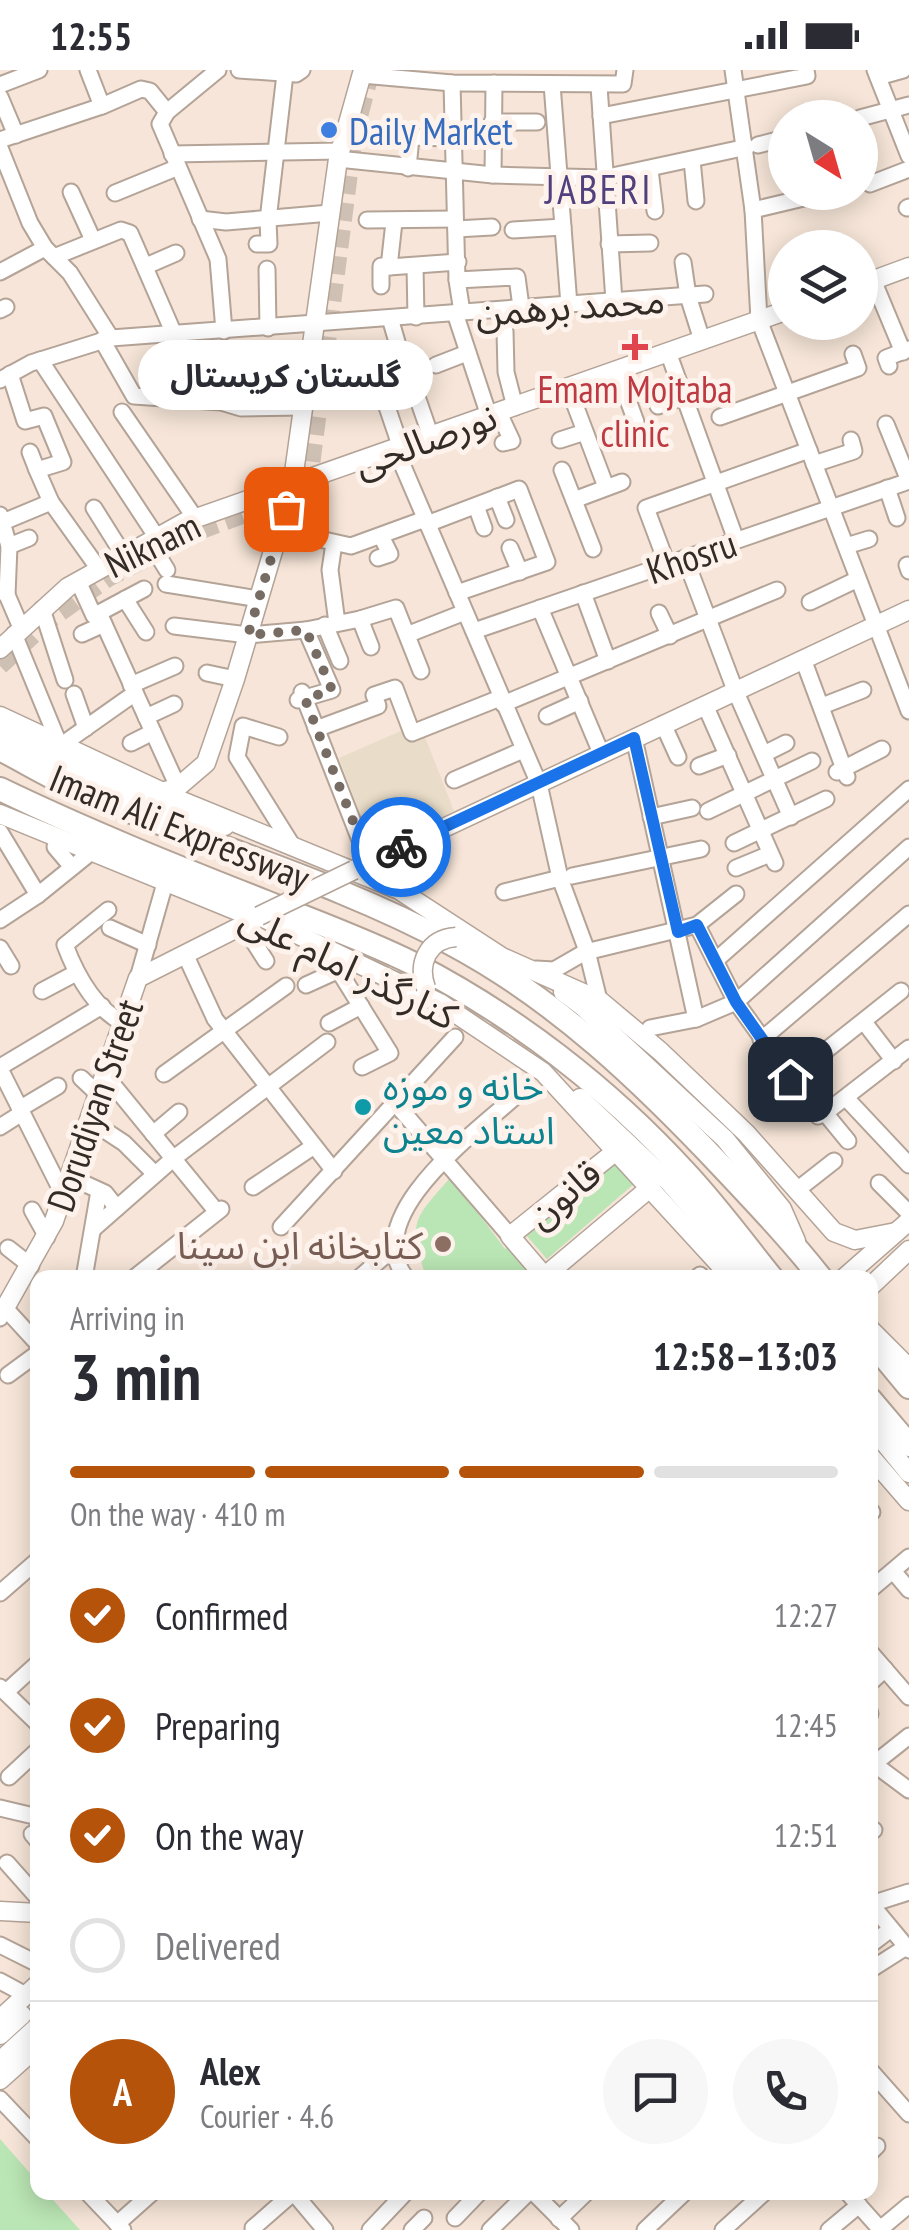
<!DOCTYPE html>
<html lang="en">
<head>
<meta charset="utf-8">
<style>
  :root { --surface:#fff; --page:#f7f7f7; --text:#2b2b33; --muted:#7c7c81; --line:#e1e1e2; --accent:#b45309 }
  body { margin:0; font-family:"PT Sans Narrow","Noto Sans Arabic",sans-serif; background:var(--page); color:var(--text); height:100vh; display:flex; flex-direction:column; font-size:38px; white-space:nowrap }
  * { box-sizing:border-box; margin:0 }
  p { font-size:32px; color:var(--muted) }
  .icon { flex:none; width:55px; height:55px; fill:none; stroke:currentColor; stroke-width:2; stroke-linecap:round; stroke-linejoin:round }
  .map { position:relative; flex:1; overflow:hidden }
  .drawer { position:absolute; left:30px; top:1200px; width:848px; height:930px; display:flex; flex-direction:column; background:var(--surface); border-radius:20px; box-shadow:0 5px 25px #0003 }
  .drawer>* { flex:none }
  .needle { width:65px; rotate:143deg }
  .fabs { position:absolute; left:768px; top:30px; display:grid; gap:20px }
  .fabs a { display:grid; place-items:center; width:110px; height:110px; border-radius:50%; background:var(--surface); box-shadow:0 5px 25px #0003; font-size:50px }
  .pin { position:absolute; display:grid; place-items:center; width:85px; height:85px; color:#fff; margin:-42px; border-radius:20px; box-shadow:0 5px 15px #0006 }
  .courier { position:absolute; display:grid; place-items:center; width:100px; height:100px; margin:-50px; border:8px solid #1a73e8; border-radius:50%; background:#fff; color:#222; box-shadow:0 2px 12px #0007 }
  .bubble { position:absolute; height:70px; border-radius:35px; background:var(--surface); box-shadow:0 5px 25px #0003; font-size:32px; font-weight:700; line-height:70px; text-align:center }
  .head em { font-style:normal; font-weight:700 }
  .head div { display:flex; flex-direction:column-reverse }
  .head { display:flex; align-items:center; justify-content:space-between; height:170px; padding:0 40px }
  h1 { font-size:65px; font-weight:700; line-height:75px }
  .bar { display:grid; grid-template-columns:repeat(4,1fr); gap:15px 10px; align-content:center; height:120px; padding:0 40px }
  .bar i { height:12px; border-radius:8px; background:var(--line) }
  .bar .active { background:var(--accent) }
  .bar p { grid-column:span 4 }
  .line { display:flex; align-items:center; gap:25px; padding:0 40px; border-top:2px solid var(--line) }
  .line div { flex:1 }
  .round { display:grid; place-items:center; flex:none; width:105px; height:105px; border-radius:52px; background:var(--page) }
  ol { padding:0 40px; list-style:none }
  li { display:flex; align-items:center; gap:30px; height:110px }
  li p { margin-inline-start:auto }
  li .icon { padding:10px; border-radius:50%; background:var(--accent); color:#fff; stroke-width:4 }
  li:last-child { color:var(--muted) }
  li i { width:55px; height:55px; border:5px solid var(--line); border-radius:50% }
  .status { display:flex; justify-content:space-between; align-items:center; height:70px; padding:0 50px; background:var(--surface); direction:ltr }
  .status svg { height:28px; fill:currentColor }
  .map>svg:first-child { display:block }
  .education { fill:#e9ddc9 }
  .green { fill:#bae5b4 }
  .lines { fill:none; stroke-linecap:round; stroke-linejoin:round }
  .major-tunnel { stroke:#cfc0b4; stroke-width:18; stroke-dasharray:18 9; stroke-linecap:butt }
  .minor-casing { stroke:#b4a397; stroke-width:19 }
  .major-casing { stroke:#b4a397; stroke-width:21 }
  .highway-casing { stroke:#b4a397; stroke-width:26 }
  .minor { stroke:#fff; stroke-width:15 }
  .major { stroke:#fff; stroke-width:18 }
  .highway { stroke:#fff; stroke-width:22 }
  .major-bridge-casing { stroke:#b4a397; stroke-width:21; stroke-linecap:butt }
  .major-bridge { stroke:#fff; stroke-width:18 }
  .done { stroke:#776c64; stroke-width:10; stroke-dasharray:0 18 }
  .route { stroke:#1a73e8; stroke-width:12 }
  .shop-dot { fill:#3f7fe0; stroke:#fef3ec; stroke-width:4 }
  .health-dot { fill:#e0444e; stroke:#fef3ec; stroke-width:4 }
  .culture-dot { fill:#0f9aa8; stroke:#fef3ec; stroke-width:4 }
  .education-dot { fill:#8d6e63; stroke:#fef3ec; stroke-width:4 }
  .labels { text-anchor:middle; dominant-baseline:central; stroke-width:10; stroke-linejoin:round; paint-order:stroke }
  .shop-label { font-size:38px; fill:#366cbe; stroke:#fef3ec; text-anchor:start }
  .street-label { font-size:38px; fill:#322b26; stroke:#fef3ec }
  .health-label { font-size:38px; fill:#be3a42; stroke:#fef3ec }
  .culture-label { font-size:38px; fill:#0d838f; stroke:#fef3ec; text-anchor:start }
  .education-label { font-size:38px; fill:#785e54; stroke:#fef3ec; text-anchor:end }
  .neighbourhood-label { font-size:40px; letter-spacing:2.5px; fill:#50417e; stroke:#fef3ec }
</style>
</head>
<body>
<div class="status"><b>12:55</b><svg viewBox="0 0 49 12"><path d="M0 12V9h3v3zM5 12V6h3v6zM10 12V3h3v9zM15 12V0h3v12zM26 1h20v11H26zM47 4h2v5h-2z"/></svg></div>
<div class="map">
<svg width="909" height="2160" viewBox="0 0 909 2160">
  <rect width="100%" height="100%" fill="#f6e5d8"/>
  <polygon class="education" points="403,660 407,670 425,667 454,741 374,780 339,688"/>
  <g class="green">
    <polygon points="616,1090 635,1113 547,1189 527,1166"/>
    <path d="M 451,1107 L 505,1179 L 509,1177 L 535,1207 L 426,1207 C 408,1151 413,1150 451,1107 Z"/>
    <polygon points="0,2069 37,2111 38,2122 47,2123 80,2160 0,2160"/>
  </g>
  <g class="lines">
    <g class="major-tunnel">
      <polyline points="0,596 47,552 108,508 204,459 267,436 311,395 354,65 370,5"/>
      <polyline points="0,733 46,752"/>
      <polyline points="324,866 459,934 518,974 548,984"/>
    </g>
    <g class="minor-casing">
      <g id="minor">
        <polyline points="88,0 102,36"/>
        <polyline points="218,0 167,42 160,54 218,189 224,261"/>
        <polyline points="239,0 296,4 302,0"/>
        <polyline points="733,0 753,140 759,250 909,641"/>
        <polyline points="875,0 909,86"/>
        <polyline points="362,5 452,13 623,14 625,0"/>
        <polyline points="878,7 903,0"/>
        <polyline points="452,13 457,210 462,242"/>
        <polyline points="552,14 569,235"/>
        <polyline points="0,15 39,0"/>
        <polyline points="599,16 614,231"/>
        <polyline points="0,27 16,65"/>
        <polyline points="601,46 807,6 806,0"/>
        <polyline points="860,48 909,35"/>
        <polyline points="492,52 537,52"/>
        <polyline points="0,70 102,36 141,19 150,21 167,42"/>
        <polyline points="758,75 785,68"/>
        <polyline points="0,78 30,153 45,178 70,203 111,268"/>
        <polyline points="172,84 340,81"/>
        <polyline points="338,89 493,105 603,108 747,77"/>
        <polyline points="692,90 696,131"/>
        <polyline points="408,98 411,67 453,68"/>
        <polyline points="650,100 655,141"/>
        <polyline points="493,105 494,13"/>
        <polyline points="870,114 909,99"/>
        <polyline points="71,122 93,170"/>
        <polyline points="115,123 176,98"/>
        <polyline points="907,138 909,137"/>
        <polyline points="753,140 829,122"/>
        <polyline points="200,149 226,152 330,143"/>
        <polyline points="367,150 455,149"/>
        <polyline points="456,159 492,157"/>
        <polyline points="513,160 563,157"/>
        <polyline points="257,174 269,174 268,150 285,4"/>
        <polyline points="609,174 650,173"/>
        <polyline points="54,187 121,160 130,163 174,264"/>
        <polyline points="683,192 688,226 702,270"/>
        <polyline points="146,196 176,183"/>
        <polyline points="389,197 458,192"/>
        <polyline points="415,197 416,247"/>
        <polyline points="267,199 268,258"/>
        <polyline points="0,202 45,178"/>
        <polyline points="457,210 517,207 521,237"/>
        <polyline points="873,210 903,282"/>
        <polyline points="381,216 381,196 389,197 394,152"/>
        <polyline points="0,240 6,237"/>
        <polyline points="455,243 489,346"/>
        <polyline points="390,248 397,272"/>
        <polyline points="505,261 506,302 515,337"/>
        <polyline points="102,270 134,326 221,332 241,338 303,337"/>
        <polyline points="668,282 736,470"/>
        <polyline points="40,290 154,463"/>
        <polyline points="436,295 467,283"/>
        <polyline points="889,296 886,288 909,279"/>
        <polyline points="617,300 636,352"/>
        <polyline points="10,304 25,351 44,346 63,392 37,400 30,382"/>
        <polyline points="0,310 31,293 111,268 705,224"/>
        <polyline points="414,318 431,367"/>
        <polyline points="569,319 606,417"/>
        <polyline points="384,328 401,378"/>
        <polyline points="658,336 685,326"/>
        <polyline points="122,342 193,445"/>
        <polyline points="499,343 512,371 503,373"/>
        <polyline points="720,347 858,298 853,284"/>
        <polyline points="560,370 585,362"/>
        <polyline points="396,380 539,714 560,808 587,881 599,930"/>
        <polyline points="814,394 854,381 851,370"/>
        <polyline points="37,400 51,432 96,495"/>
        <polyline points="562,400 593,479"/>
        <polyline points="887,418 897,448"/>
        <polyline points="497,427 506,450"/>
        <polyline points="574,430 622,412"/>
        <polyline points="476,436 484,458"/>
        <polyline points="94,438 121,481"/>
        <polyline points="0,445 9,476 7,525"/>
        <polyline points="3,452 51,432"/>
        <polyline points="427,454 519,419 547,492 457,523"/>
        <polyline points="279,460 351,476 425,449"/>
        <polyline points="149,471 167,500"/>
        <polyline points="334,473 330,500 337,553"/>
        <polyline points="9,476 29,468"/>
        <polyline points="846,476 869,469"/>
        <polyline points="510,478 520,502"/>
        <polyline points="378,488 390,484 381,466"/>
        <polyline points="685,488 735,620 791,747"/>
        <polyline points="667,494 646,438 809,380"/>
        <polyline points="907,495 909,501"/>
        <polyline points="78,511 94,546 99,543 178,717"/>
        <polyline points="166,514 259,529"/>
        <polyline points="0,520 7,525 19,553"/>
        <polyline points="583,523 608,591"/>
        <polyline points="125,529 146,562"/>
        <polyline points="810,532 858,509"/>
        <polyline points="540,538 601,683"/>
        <polyline points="42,539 65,610"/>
        <polyline points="99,543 144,519"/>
        <polyline points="659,543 670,566"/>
        <polyline points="360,549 371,577"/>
        <polyline points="325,555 340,591"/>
        <polyline points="174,556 248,565 306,560 360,549 396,538 421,601"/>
        <polyline points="474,561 909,411 886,354"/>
        <polyline points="14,564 60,676 135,623"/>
        <polyline points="82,564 104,554"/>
        <polyline points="409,564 465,542"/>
        <polyline points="803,589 847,707"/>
        <polyline points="207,603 235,609"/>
        <polyline points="131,615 175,596"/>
        <polyline points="302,622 369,793"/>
        <polyline points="74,624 86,658"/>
        <polyline points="298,630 332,620 306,560"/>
        <polyline points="503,634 777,520"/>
        <polyline points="705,635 775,793"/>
        <polyline points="822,636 863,620"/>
        <polyline points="547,646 580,631"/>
        <polyline points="146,647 174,634"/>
        <polyline points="663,654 678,687"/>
        <polyline points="316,659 378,636 374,625 395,618 412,663 500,628"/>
        <polyline points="279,667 243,656 237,687 292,775"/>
        <polyline points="634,668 696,949"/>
        <polyline points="131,673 153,662"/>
        <polyline points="764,684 786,673"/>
        <polyline points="699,696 728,685"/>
        <polyline points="837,702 882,679"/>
        <polyline points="454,710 523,680"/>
        <polyline points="708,741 812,691"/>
        <polyline points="651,747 692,738"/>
        <polyline points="0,762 38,825"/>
        <polyline points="734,773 826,729"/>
        <polyline points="55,777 72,797"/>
        <polyline points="736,798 770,784"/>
        <polyline points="572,806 701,779"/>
        <polyline points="504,822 560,808"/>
        <path d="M 108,840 L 65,875 C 76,904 94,938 123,953"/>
        <polyline points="0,850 38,825 90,783"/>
        <polyline points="243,855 266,891"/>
        <polyline points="697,855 736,932 818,1046 825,1043"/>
        <polyline points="110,858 148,875"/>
        <polyline points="321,877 334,893 390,983 362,997"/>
        <polyline points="0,878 11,896"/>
        <polyline points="594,880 697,855 736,824"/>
        <polyline points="185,884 215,949 334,1101"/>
        <polyline points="715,891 909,719"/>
        <polyline points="536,899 554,900 587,881"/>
        <polyline points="138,908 165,813"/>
        <polyline points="306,915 339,900"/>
        <polyline points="42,921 76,903"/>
        <polyline points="864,952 894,991"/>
        <polyline points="329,953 361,936"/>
        <polyline points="650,958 696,949 736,932 909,777"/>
        <polyline points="761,970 909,844"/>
        <polyline points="0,997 102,936"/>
        <polyline points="0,999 64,1126"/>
        <polyline points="164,1004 286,916"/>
        <polyline points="105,1005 217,1142"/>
        <polyline points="81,1008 98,1024"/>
        <polyline points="790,1009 901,921"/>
        <polyline points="846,1028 909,1095"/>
        <polyline points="396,1034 510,1166"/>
        <polyline points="21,1038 58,1016"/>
        <polyline points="825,1043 909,978"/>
        <polyline points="825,1043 848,1071"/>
        <polyline points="89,1050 124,1073 155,1104"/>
        <polyline points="0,1057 22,1043"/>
        <polyline points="153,1064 179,1042"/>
        <polyline points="70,1107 105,1123 117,1138"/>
        <polyline points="879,1113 907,1141"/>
        <polyline points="253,1117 314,1076"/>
        <polyline points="797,1120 834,1091"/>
        <polyline points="32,1140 47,1167"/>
        <polyline points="281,1157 455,967"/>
        <polyline points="93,1159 174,1088 327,972"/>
        <polyline points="8,1178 31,1196"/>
        <polyline points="84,1208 99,1121"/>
        <polyline points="134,1208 221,1139"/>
        <polyline points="359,1208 395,1177"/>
        <path d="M 406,1208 C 358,1145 478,1061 518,1024"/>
        <polyline points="697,1208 700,1205"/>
        <polyline points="0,1248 5,1238 38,1274"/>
        <polyline points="8,1305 38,1283"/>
        <polyline points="870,1440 872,1442"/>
        <polyline points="893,1501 909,1520"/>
        <polyline points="870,1520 909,1487"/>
        <polyline points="0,1523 38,1490"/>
        <polyline points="870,1582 909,1627"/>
        <polyline points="870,1613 885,1599"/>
        <polyline points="0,1617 38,1654"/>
        <polyline points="6,1622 38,1593"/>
        <polyline points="870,1643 870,1644"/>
        <polyline points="874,1694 909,1720"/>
        <polyline points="870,1697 909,1666"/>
        <polyline points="9,1707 38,1680"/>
        <polyline points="0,1738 38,1747"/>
        <polyline points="870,1763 874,1760"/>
        <polyline points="32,1764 38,1771"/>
        <polyline points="7,1793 38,1828"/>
        <polyline points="870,1833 909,1880"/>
        <polyline points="871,1834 909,1822"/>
        <polyline points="0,1875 38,1894"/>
        <polyline points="870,1875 891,1859"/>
        <polyline points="870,1900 906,1877"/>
        <polyline points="0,1911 26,1925"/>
        <polyline points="870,2000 909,2044"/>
        <polyline points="0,2029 38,2069"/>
        <polyline points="870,2083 877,2076"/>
        <polyline points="87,2122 123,2160"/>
        <polyline points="293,2122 325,2160"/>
        <polyline points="533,2122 571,2160"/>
        <polyline points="847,2122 881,2160"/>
        <polyline points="455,2148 480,2122"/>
        <polyline points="559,2149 587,2122"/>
        <polyline points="117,2154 153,2122"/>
        <polyline points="253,2158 294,2122"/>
        <polyline points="370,2160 406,2122"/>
        <polyline points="412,2160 424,2148"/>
        <polyline points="490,2160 529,2122"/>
        <polyline points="645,2160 685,2122"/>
        <polyline points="723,2160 765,2122"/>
        <polyline points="829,2160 859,2135"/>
        <polyline points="879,2160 909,2135"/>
      </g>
    </g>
    <g class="major-casing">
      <g id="major">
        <polyline points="860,215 909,197"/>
        <polyline points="0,579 68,517 185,452 785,241"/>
        <polyline points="0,646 182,731 399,820 502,887 599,930 660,981 746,1063 834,1162 855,1170 896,1162"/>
        <path d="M 0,662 C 46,688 94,709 143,729 C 170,739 196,751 225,756"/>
        <polyline points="162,722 178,717 206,693 235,609 292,417 338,89 363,0"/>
        <polyline points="0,744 247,845 259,846 440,933 543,1002 732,1208"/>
        <polyline points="354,800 909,540"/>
        <polyline points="563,922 582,936 725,1069 782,1139 796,1171"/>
        <polyline points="580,1028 670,1113 752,1208"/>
        <polyline points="545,1206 651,1117"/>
        <polyline points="546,1208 510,1166 616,1081"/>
        <polyline points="844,1208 909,1151"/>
        <polyline points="870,1217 909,1180"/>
        <polyline points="5,1238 54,1151 138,908 259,847"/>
        <polyline points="870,1259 909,1298"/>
        <polyline points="870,1355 909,1403"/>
        <polyline points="870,1386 909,1431"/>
        <polyline points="0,1841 38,1843"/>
        <polyline points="0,1949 38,1914"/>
        <polyline points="0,1965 22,1945"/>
        <polyline points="0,1991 38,1956"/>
        <polyline points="0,2010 38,1976"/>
      </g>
    </g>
    <g class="highway-casing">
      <g id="highway">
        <path d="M 0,679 C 29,694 58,712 88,724 C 208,776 336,811 452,874 C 557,930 644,1014 725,1100 C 758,1135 791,1170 821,1208"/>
        <path d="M 0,719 C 87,761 177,797 266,832 C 316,852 366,870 414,894 C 515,946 608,1018 685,1102 C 716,1135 743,1172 772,1208"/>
        <polyline points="870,1270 909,1317"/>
        <polyline points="870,1329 909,1375"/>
      </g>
    </g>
    <use href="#minor" class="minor"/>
    <use href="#major" class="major"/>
    <use href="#highway" class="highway"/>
    <g class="major-bridge-casing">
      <g id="major-bridge">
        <polyline points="259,846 354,800"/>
        <path d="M 426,918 C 417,893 428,869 456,867"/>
      </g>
    </g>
    <use href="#major-bridge" class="major-bridge"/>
  </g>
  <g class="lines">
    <polyline class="done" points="286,439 248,565 306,560 332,620 305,629 369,792 401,777"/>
    <polyline class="route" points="401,777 634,668 678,862 697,855 736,932 790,1009"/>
  </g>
  <circle class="shop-dot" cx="329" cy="60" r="10"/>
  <path class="health-dot" d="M630 262h10v10h10v10h-10v10h-10v-10h-10v-10h10z"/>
  <circle class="culture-dot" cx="363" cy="1037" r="10"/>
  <circle class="education-dot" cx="443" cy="1174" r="10"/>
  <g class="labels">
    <g class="shop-label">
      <text x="349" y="60">Daily Market</text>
    </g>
    <g class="street-label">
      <text transform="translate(570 235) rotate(-4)">محمد برهمن</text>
      <text transform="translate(425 369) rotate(-20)">نورصالحی</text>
      <text transform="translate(152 474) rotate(-26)">Niknam</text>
      <text transform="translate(691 486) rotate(-19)">Khosru</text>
      <text transform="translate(180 757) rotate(22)">Imam Ali Expressway</text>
      <text transform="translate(349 896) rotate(26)">کنارگذر امام علی</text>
      <text transform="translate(94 1035) rotate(-71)">Dorudiyan Street</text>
      <text transform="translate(563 1123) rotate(-39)">قانون</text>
    </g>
    <g class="health-label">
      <text x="635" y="318">Emam Mojtaba<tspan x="635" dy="44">clinic</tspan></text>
    </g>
    <g class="culture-label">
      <text x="383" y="1015">خانه و موزه<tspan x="383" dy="44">استاد معین</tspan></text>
    </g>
    <g class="education-label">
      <text x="423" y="1174">کتابخانه ابن سینا</text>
    </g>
    <g class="neighbourhood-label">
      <text x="599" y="119">JABERI</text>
    </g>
  </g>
</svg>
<div class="fabs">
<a><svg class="needle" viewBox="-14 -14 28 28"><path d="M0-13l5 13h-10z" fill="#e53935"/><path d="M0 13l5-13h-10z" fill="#7c7c81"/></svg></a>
<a><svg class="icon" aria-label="layers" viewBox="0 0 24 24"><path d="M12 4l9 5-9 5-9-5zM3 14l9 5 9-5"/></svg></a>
</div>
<div class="pin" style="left:286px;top:439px;background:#ea580c"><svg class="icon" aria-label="bag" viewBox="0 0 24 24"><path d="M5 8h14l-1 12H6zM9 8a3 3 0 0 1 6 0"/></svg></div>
<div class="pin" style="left:790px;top:1009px;background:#1f2937"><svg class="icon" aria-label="home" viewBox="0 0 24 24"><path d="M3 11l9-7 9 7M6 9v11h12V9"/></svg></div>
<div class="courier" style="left:401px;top:777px"><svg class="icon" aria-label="bike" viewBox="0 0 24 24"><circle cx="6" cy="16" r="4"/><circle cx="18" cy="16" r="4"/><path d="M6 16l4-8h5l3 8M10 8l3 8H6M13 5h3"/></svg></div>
<div class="bubble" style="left:138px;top:270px;width:295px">گلستان کریستال</div>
<section class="drawer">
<div class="head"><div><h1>3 min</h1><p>Arriving in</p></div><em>12:58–13:03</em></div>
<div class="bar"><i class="active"></i><i class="active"></i><i class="active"></i><i></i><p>On the way · 410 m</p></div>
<ol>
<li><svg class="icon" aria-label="check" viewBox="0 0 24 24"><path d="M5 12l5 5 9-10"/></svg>Confirmed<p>12:27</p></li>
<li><svg class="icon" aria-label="check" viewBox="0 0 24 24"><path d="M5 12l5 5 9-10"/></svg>Preparing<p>12:45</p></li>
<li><svg class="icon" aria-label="check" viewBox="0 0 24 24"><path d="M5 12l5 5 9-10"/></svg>On the way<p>12:51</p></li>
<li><i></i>Delivered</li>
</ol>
<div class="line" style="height:180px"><b class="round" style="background:var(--accent);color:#fff">A</b><div><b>Alex</b><p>Courier · 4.6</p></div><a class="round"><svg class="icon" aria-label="chat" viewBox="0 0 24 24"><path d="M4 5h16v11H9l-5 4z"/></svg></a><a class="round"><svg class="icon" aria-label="phone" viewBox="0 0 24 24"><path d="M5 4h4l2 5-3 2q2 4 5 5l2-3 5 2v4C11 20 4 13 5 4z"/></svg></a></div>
</section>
</div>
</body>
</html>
